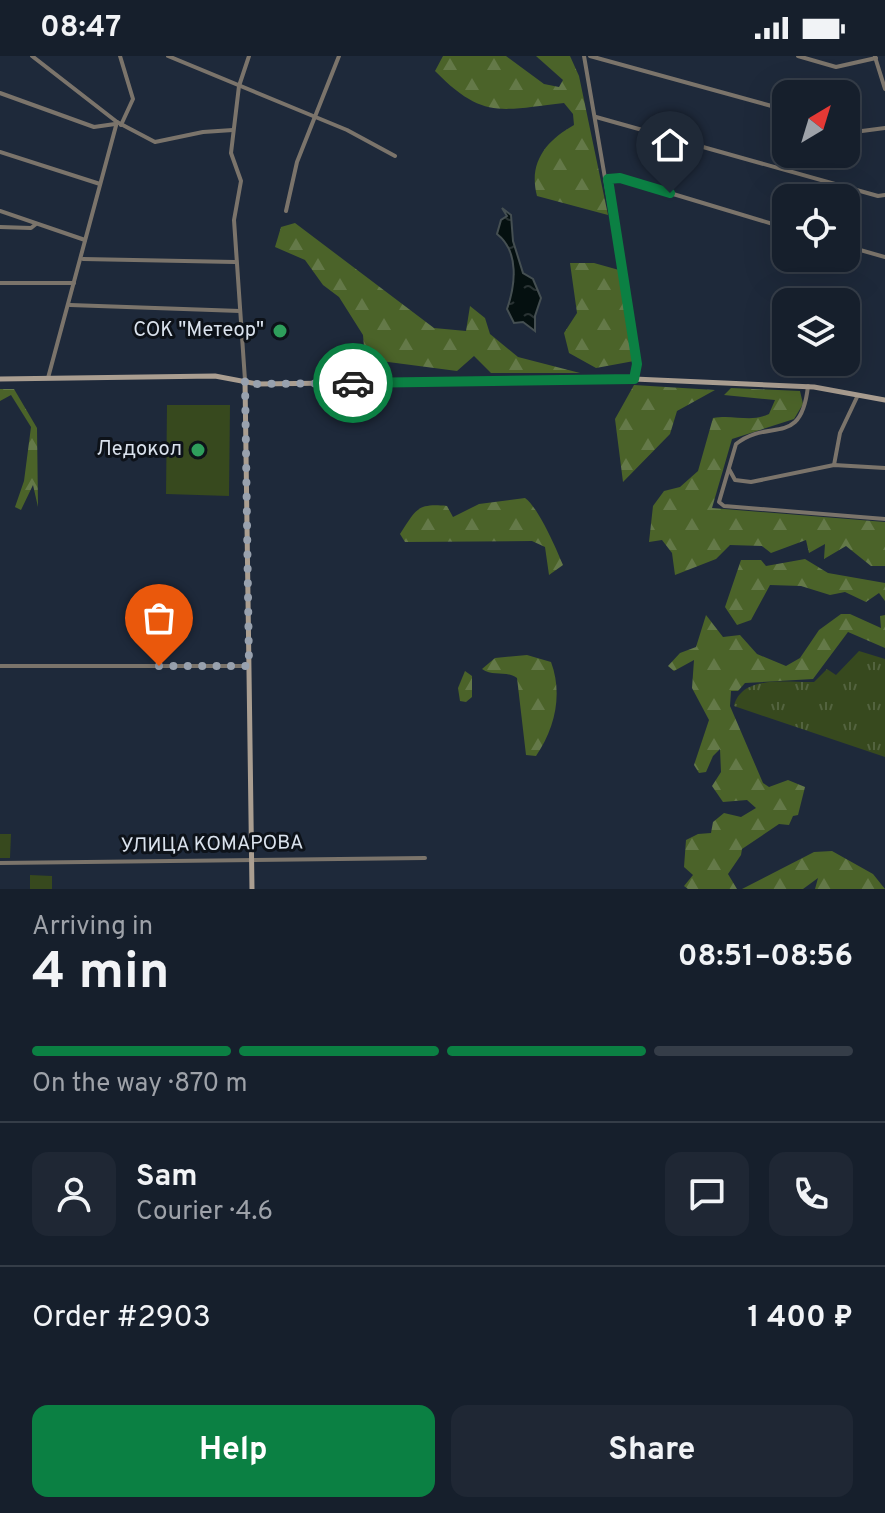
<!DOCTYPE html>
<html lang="en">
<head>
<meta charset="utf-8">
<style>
  :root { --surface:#161f2c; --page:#1f2734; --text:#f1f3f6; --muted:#9ea2a9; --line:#353d48; --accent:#0b8043 }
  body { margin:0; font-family:Overpass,sans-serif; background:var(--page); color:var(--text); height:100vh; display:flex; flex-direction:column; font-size:30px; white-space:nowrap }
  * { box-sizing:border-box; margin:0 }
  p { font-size:26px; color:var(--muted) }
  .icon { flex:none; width:44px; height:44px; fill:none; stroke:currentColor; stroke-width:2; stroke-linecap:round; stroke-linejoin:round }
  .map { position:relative; height:833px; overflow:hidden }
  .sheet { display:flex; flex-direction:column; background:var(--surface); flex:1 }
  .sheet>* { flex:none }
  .needle { width:52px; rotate:38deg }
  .fabs { position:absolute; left:772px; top:24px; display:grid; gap:16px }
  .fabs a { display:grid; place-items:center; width:88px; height:88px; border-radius:16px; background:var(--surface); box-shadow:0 8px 32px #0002,0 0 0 2px var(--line); font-size:40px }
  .pin { position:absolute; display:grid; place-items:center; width:68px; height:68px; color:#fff; margin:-82px -34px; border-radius:50% 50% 50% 0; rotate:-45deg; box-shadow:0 0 8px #0007 }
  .pin .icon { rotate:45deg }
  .courier { position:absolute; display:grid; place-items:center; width:80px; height:80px; margin:-40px; border:6px solid #0b8043; border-radius:50%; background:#fff; color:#222; box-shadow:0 2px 10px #0007 }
  .headline em { font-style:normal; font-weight:700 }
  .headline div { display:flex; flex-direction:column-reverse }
  .headline { display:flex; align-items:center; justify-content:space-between; height:136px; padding:0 32px }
  h1 { font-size:52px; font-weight:700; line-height:60px }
  .bar { display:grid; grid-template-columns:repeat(4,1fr); gap:12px 8px; align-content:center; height:96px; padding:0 32px }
  .bar i { height:10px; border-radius:6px; background:var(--line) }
  .bar .selected { background:var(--accent) }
  .bar p { grid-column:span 4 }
  .line { display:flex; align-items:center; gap:20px; padding:0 32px; border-top:2px solid var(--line) }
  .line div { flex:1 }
  .round { display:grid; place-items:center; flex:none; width:84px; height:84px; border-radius:16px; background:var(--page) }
  .primary-button { display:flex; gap:16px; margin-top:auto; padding:16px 32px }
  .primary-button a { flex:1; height:92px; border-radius:16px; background:var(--accent); color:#fff; font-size:32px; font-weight:700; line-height:92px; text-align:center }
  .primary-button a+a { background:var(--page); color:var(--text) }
  .status { display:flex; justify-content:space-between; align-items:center; height:56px; padding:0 40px; background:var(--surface); direction:ltr }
  .status svg { height:22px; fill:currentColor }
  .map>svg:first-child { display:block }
  .grass { fill:url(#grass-tufts) }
  .forest { fill:url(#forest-firs) }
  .green { fill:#37491e }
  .water { fill:url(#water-ripples); stroke:#454f52; stroke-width:2 }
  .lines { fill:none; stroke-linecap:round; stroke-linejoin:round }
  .street { stroke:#7b746b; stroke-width:4 }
  .secondary { stroke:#aa9e91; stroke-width:5 }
  .done { stroke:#98a1ae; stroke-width:8; stroke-dasharray:0 14.4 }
  .route { stroke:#0b8043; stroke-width:10 }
  .leisure-dot { fill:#2e9e5b; stroke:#0d1219; stroke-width:3 }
  .labels { text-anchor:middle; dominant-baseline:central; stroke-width:6; stroke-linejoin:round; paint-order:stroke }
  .poi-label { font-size:20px; fill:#dae2ed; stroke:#0d1219; text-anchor:end }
  .street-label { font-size:20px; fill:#dae2ed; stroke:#0d1219 }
</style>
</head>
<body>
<div class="status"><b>08:47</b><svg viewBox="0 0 49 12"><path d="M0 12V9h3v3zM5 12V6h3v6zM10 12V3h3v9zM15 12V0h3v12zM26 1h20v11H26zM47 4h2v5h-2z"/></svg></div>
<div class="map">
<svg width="885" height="833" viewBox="0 0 885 833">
  <defs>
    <pattern id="grass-tufts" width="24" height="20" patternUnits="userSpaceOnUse" patternTransform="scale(2)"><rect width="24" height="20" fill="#37491e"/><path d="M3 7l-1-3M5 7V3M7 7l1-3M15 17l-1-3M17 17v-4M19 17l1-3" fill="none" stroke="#53633f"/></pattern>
    <pattern id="forest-firs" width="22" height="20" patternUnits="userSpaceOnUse" patternTransform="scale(2)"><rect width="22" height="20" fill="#4b6329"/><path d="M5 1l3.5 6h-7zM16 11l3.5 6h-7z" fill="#647948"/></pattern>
    <pattern id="water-ripples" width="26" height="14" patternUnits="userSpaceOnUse" patternTransform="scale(2)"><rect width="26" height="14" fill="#051010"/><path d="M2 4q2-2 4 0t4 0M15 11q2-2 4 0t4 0" fill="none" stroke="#293233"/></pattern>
  </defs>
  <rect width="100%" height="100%" fill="#1e293a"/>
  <path class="grass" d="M 859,595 L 885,603 L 885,701 L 734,650 C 742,618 788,627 814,626 L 827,613 L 836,619 Z"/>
  <g class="forest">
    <path d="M 443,0 L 506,0 L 544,28 L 559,31 L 563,24 L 536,0 L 570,0 L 579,20 L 608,159 L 537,140 C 528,106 547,84 574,69 L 573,58 L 564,47 C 501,54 483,64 435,15 Z"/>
    <polygon points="295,167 434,272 466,275 470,250 485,262 490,278 518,301 580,317 491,317 474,300 457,315 373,304 364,291 363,279 339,241 323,229 305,204 275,191 281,171"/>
    <polygon points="570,207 594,207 619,214 634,305 596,312 569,297 564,277 577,257"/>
    <polygon points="634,329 715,334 677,355 670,378 623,426 615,363"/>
    <path d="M 731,332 L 800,335 L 803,348 L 794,363 L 732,383 L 712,452 L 885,466 L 885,510 L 871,510 L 846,490 L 824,503 L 825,488 L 809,497 L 806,484 L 771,497 L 762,490 L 730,489 L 716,503 L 675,519 L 672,497 L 662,484 L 649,486 L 653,450 L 664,435 L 680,431 L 698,415 L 713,362 C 734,358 750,367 769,358 L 775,344 L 724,339 Z"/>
    <polygon points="0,333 14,333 37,372 38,451 33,429 21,454 15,451 24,425 31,371 11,339 0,345"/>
    <path d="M 525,442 C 538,451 556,492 563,509 L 549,519 L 545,491 L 532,485 L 405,486 L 400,478 C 416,454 416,447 447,450 L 453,461 L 479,448 Z"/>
    <polygon points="805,503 828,517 885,527 885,545 879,537 866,546 845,536 830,539 801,530 770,529 751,564 737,569 725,551 741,504 761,504 766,510"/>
    <polygon points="841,558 850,558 881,572 880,560 885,559 885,592 848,576 813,623 745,627 738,635 731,635 730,650 763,727 769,731 788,724 805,731 798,759 793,760 789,769 779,768 742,793 741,799 728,818 737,833 688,833 684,830 693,819 684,811 686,784 698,778 711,777 713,766 724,757 741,761 756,752 747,744 723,746 712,730 721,716 720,693 713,700 706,716 699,717 694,709 709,664 692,632 694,604 674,615 668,610 680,597 696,591 706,559 723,581 740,579 757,598 786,610 800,602 819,574"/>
    <path d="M 527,599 L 551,606 C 563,638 555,672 536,700 L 526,699 L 517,622 C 505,614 493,621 482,613 L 495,602 Z"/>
    <polygon points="465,615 472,620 472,641 466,646 460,645 458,632"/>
    <polygon points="832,795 873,818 885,833 815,833 818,822 803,833 742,833 814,796"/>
  </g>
  <g class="green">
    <polygon points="167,349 230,349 229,440 166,438"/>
    <polygon points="0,778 11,778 10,802 0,802"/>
    <polygon points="30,819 52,820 52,833 30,833"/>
  </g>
  <path class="water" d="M 502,152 L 511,159 L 513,185 L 523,217 L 533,223 L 541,242 L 535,260 L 535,275 L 523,266 L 514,267 L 507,253 C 515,230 520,196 497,178 L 501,164 L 507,160 Z"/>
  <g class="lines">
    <g class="street">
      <polyline points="32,0 117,66 155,86 203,76 233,74"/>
      <polyline points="120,0 133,43 121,69"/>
      <polyline points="168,0 347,74 395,100"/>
      <polyline points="584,0 637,308 634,323"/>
      <polyline points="590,0 786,54"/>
      <polyline points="798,0 836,11 876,2"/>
      <polyline points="875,1 885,33"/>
      <polyline points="0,37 94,71 115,68"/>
      <polyline points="596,61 878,140 885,139"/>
      <polyline points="846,71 862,75 885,72"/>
      <polyline points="0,96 100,128"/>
      <polyline points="608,123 620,122 786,172"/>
      <polyline points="0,155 85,184"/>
      <polyline points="286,155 297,106 339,0"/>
      <polyline points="0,171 31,172 36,168"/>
      <polyline points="846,190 885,201"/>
      <polyline points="83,203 235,206"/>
      <polyline points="0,227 74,227"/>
      <polyline points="70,249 240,255"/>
      <polyline points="48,322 117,66"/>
      <polyline points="245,324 234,164 241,125 231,97 239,30 249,0"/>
      <path d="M 808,330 C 801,393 770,361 736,388 L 719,446 L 724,450 L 885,463"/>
      <polyline points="834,409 840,377 858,339"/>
      <polyline points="729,413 735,424 751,426 834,409 885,412"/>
      <polyline points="0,610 249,610"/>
      <polyline points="0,807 425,802"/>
    </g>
    <g class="secondary">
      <polyline points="0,323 215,320 257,328 634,323 814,331 885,344"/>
      <polyline points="245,324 252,833"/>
    </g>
  </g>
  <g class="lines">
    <polyline class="done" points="159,610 249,610 245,324 257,328 353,327"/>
    <polyline class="route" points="353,327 634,323 637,308 608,123 620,122 670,137"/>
  </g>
  <g class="leisure-dot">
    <circle cx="280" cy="275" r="8"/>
    <circle cx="198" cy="394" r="8"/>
  </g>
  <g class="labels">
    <g class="poi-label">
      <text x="264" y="275">СОК "Метеор"</text>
      <text x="182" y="394">Ледокол</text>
    </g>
    <g class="street-label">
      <text transform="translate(212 789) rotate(-1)">УЛИЦА КОМАРОВА</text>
    </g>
  </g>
</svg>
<div class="fabs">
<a><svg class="needle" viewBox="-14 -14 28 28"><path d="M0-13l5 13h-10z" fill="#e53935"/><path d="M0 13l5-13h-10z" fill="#9ea2a9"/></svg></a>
<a><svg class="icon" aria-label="locate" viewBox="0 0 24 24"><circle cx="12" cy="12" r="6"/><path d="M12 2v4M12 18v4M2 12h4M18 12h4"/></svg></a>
<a><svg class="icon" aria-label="layers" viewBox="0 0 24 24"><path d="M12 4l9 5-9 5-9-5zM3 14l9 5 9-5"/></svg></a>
</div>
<div class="pin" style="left:159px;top:610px;background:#ea580c"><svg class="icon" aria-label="bag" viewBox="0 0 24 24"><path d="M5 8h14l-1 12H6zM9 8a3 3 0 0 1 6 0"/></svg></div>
<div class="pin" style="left:670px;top:137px;background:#1f2937"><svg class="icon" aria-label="home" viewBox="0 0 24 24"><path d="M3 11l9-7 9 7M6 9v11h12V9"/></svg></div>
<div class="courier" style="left:353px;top:327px"><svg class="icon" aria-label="car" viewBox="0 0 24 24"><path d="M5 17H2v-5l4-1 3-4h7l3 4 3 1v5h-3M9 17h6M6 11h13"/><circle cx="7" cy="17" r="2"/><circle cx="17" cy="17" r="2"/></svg></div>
</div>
<section class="sheet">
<div class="headline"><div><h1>4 min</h1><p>Arriving in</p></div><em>08:51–08:56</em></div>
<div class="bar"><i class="selected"></i><i class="selected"></i><i class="selected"></i><i></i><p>On the way · 870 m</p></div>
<div class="line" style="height:144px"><a class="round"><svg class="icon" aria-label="person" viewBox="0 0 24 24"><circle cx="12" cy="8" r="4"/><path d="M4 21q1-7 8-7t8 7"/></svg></a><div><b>Sam</b><p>Courier · 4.6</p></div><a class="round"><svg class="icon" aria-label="chat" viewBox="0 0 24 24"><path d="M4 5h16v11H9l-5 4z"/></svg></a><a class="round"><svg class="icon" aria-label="phone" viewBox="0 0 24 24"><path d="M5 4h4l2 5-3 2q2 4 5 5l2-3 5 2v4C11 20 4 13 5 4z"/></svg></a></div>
<div class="line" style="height:104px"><div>Order #2903</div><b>1 400 ₽</b></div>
<div class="primary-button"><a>Help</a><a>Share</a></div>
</section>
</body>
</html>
